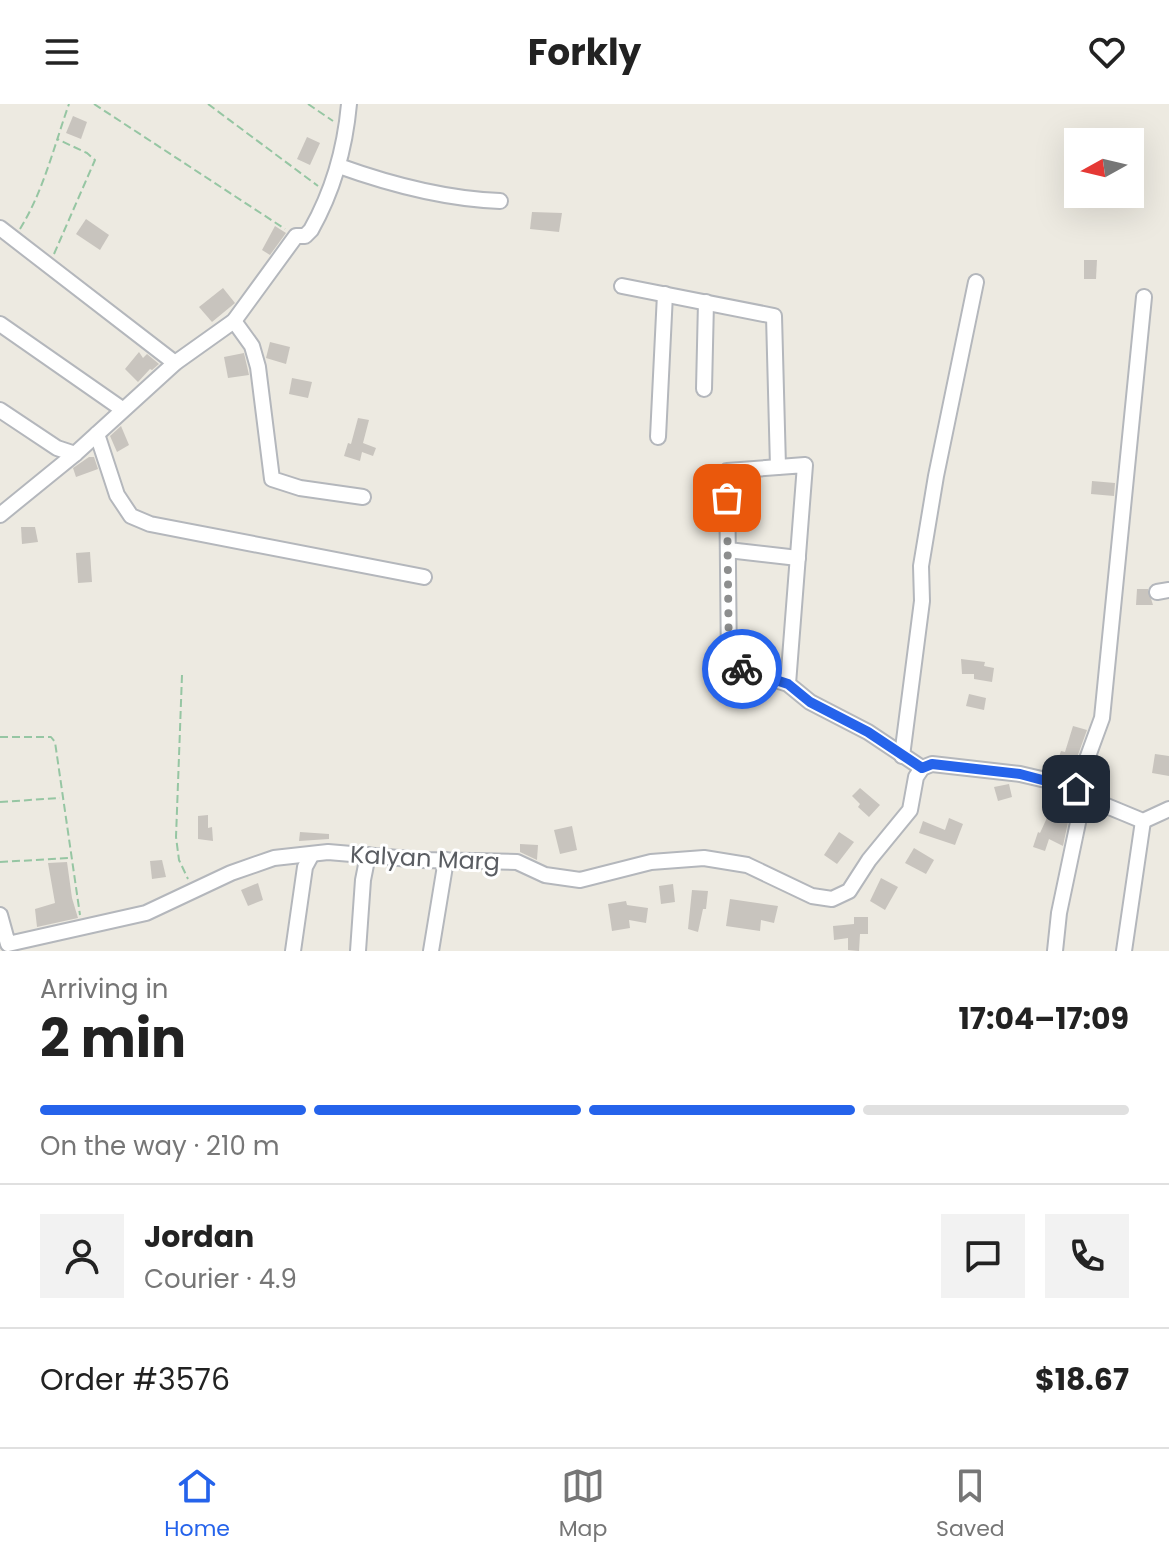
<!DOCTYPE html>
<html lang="en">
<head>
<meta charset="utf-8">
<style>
  :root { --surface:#fff; --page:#f2f2f2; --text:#222; --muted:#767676; --line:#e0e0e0; --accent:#2563eb }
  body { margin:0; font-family:Poppins,sans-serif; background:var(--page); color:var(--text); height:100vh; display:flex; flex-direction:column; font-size:30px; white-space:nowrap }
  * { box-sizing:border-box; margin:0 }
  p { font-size:26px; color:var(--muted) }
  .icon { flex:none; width:44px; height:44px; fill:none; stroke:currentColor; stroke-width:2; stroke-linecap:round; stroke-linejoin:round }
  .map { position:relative; height:847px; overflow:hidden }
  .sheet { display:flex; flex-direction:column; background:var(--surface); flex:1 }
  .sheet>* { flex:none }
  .needle { width:52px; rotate:262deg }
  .buttons { position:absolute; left:1064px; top:24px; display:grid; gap:16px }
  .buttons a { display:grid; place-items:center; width:80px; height:80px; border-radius:0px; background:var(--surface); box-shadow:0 8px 32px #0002; font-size:40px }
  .pin { position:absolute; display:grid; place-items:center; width:68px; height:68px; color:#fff; margin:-34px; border-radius:16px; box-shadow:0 4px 12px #0006 }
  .courier { position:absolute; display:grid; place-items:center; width:80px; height:80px; margin:-40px; border:6px solid #2563eb; border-radius:50%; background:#fff; color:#222; box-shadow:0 2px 10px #0007 }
  .head em { font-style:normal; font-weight:700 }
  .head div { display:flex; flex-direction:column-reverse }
  .head { display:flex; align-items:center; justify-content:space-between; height:136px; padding:0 40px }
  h1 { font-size:52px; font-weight:700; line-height:60px }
  .bar { display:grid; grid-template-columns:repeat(4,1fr); gap:12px 8px; align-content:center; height:96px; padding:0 40px }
  .bar i { height:10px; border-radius:6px; background:var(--line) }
  .bar .selected { background:var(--accent) }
  .bar p { grid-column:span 4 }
  .line { display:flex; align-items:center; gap:20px; padding:0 40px; border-top:2px solid var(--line) }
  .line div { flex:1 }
  .round { display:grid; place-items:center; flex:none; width:84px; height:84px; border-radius:0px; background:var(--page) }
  header { display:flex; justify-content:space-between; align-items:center; height:104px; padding:0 40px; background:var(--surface); font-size:36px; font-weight:700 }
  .dock { display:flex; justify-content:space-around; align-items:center; height:112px; border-top:2px solid var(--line); background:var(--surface); font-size:22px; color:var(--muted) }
  .dock a { display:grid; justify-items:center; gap:4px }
  .dock .selected { color:var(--accent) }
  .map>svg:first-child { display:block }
  .building { fill:#c8c4be }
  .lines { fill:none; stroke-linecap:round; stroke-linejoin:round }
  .minor-casing { stroke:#b4b7bc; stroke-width:18 }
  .path { stroke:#96c6a3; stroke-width:2; stroke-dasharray:8 4; stroke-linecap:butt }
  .minor { stroke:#fff; stroke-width:14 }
  .done { stroke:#8d8e8e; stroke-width:8; stroke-dasharray:0 14.4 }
  .route { stroke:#2563eb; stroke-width:10 }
  .labels { text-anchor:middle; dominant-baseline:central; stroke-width:6; stroke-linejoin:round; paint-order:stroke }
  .street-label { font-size:24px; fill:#5a5d62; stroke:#fff }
</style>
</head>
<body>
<header><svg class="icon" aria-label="menu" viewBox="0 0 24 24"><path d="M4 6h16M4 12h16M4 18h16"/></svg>Forkly<svg class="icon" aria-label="heart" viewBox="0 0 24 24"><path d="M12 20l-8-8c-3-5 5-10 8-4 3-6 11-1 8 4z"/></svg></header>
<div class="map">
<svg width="1169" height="847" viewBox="0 0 1169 847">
  <rect width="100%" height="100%" fill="#edeae1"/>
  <g class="building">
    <polygon points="73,12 87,18 81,35 66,29"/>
    <polygon points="307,33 320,39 310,61 297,55"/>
    <polygon points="532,108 562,109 559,128 530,125"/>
    <polygon points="86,115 109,131 100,146 76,130"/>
    <polygon points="275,122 286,129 270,151 262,146"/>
    <polygon points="1084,156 1097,156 1096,175 1084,175"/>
    <polygon points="223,184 235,199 212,218 199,203"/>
    <polygon points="270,238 290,243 286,260 266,254"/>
    <polygon points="139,248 143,254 147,250 159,260 152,266 150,265 138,278 125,265"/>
    <polygon points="244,249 249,271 228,274 224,253"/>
    <polygon points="292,274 312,278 308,294 289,290"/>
    <polygon points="358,314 369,316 363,339 376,344 373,352 362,348 360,357 344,352 348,339 351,340"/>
    <polygon points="121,322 129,341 117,348 110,332"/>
    <polygon points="89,353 94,353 98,365 76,373 73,364"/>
    <polygon points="1092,377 1115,379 1114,392 1091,390"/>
    <polygon points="21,423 35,423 38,438 22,440"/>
    <polygon points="90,448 92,478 78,479 76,449"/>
    <polygon points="1137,485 1148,485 1153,501 1136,501"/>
    <polygon points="961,555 985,558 984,562 994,564 992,578 974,575 974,570 962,570"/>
    <polygon points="969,590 986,594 984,606 966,602"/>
    <polygon points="1073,622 1087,626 1071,670 1055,664 1061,647 1065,648"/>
    <polygon points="1155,650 1169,652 1169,672 1152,669"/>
    <polygon points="1009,680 1012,693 998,697 994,683"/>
    <polygon points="860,684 880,701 869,713 858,703 860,700 852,692"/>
    <polygon points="1051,705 1069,713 1063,742 1049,735 1045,747 1033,743 1038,728 1040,729"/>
    <polygon points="208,711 208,724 212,723 213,737 198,735 198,712"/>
    <polygon points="949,714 963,720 955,741 919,729 923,717 945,726"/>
    <polygon points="572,722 577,746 560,750 554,726"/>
    <polygon points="300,728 329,730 329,735 299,737"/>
    <polygon points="839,728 854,738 837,760 824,751"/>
    <polygon points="520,740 538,741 537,756 520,748"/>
    <polygon points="914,744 934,756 926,770 905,759"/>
    <polygon points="162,756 166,773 152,775 150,757"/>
    <polygon points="67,758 72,794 78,814 37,823 35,805 55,799 48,759"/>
    <polygon points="881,774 898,783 885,806 870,797"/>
    <polygon points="258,779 263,796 248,802 241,786"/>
    <polygon points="673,780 675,798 661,800 659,782"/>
    <polygon points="692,786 708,787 706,805 703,805 698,828 688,825"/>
    <polygon points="730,795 778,802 774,819 761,816 760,827 726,822"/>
    <polygon points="626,797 627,801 648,804 646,819 629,816 630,824 612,827 608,800"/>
    <polygon points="854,813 868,813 868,830 860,830 859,847 848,846 848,834 834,836 833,822 854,820"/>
  </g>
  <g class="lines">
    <g class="minor-casing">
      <g id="minor">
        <path d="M 339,62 C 389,80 447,95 500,97"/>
        <polyline points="0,124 175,259"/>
        <polyline points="622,182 774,212 778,363"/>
        <polyline points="234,217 252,242 258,263 272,375 300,384 363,393"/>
        <polyline points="0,220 122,305"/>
        <polyline points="704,285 706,198"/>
        <polyline points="0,306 57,344 75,350"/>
        <polyline points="97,330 117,391 131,412 150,420 424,473"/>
        <polyline points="658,333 665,190"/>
        <path d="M 0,411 L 75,350 L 175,259 L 234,217 L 296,132 L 305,132 L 311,126 C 333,87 345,45 349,0"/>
        <polyline points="728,446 798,454"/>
        <polyline points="1157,488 1169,486"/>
        <polyline points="788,580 805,361 727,367 729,561 788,580 810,598 868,628 922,664"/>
        <polyline points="902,652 922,497 921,462 936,372 976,178"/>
        <polyline points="0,811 8,840 146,809 231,769 274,754 328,748 422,756 517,758 545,771 580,776 651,758 704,754 747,761 812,792 832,795 849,787 869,756 910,706 916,673 922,664 932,660 1020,670 1050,677 1076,685 1085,693 1143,717 1169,705"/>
        <polyline points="293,847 305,763 312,750"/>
        <polyline points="358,847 363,776 368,751"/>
        <polyline points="431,847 446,756"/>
        <polyline points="1055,847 1059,809 1080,709 1076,685 1102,614 1144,193"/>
        <polyline points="1124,847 1143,717"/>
      </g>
    </g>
    <g class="path">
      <polyline points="94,0 285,125"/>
      <polyline points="208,0 318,82"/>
      <polyline points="308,0 333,17"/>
      <path d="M 20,125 C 44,86 54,42 69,0"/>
      <polyline points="54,150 95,56 87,49 57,35"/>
      <polyline points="182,571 176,733 179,756 188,775"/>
      <polyline points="0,633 51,633 55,638 80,811"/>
      <polyline points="0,698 60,694"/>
      <polyline points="0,758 70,754"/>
    </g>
    <use href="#minor" class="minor"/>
  </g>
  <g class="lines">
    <polyline class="done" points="727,394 729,561 742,565"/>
    <polyline class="route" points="742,565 788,580 810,598 868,628 922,664 932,660 1020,670 1076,685"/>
  </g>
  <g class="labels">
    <g class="street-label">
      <text transform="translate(425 754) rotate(3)">Kalyan Marg</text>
    </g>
  </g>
</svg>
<div class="buttons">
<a><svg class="needle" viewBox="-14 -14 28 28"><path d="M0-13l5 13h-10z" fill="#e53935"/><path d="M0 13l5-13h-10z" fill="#767676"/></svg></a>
</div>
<div class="pin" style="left:727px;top:394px;background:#ea580c"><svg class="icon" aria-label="bag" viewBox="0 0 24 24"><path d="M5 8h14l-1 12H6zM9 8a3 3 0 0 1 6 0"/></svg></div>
<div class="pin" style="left:1076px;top:685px;background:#1f2937"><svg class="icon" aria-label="home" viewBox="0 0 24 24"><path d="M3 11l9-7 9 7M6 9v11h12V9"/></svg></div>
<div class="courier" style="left:742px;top:565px"><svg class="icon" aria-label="bike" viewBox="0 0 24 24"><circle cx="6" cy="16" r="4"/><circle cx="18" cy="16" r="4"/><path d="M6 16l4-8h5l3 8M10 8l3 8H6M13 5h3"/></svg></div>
</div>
<section class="sheet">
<div class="head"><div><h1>2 min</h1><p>Arriving in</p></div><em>17:04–17:09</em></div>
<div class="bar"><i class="selected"></i><i class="selected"></i><i class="selected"></i><i></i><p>On the way · 210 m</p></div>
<div class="line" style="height:144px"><a class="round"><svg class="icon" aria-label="person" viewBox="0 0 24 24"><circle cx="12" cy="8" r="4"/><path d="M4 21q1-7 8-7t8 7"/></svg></a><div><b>Jordan</b><p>Courier · 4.9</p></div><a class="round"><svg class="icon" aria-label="chat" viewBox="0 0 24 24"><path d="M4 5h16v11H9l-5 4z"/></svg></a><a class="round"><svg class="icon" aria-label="phone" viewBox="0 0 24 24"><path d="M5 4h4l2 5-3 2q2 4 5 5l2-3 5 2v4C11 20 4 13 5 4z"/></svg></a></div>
<div class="line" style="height:104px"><div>Order #3576</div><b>$18.67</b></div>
</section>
<nav class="dock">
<a class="selected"><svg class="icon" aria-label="home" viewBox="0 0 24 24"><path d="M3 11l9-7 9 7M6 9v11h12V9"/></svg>Home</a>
<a><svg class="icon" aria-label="map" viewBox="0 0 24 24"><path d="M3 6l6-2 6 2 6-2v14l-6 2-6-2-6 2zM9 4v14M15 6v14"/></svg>Map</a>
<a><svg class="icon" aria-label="saved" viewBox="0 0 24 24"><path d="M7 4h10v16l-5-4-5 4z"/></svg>Saved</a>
</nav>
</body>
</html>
